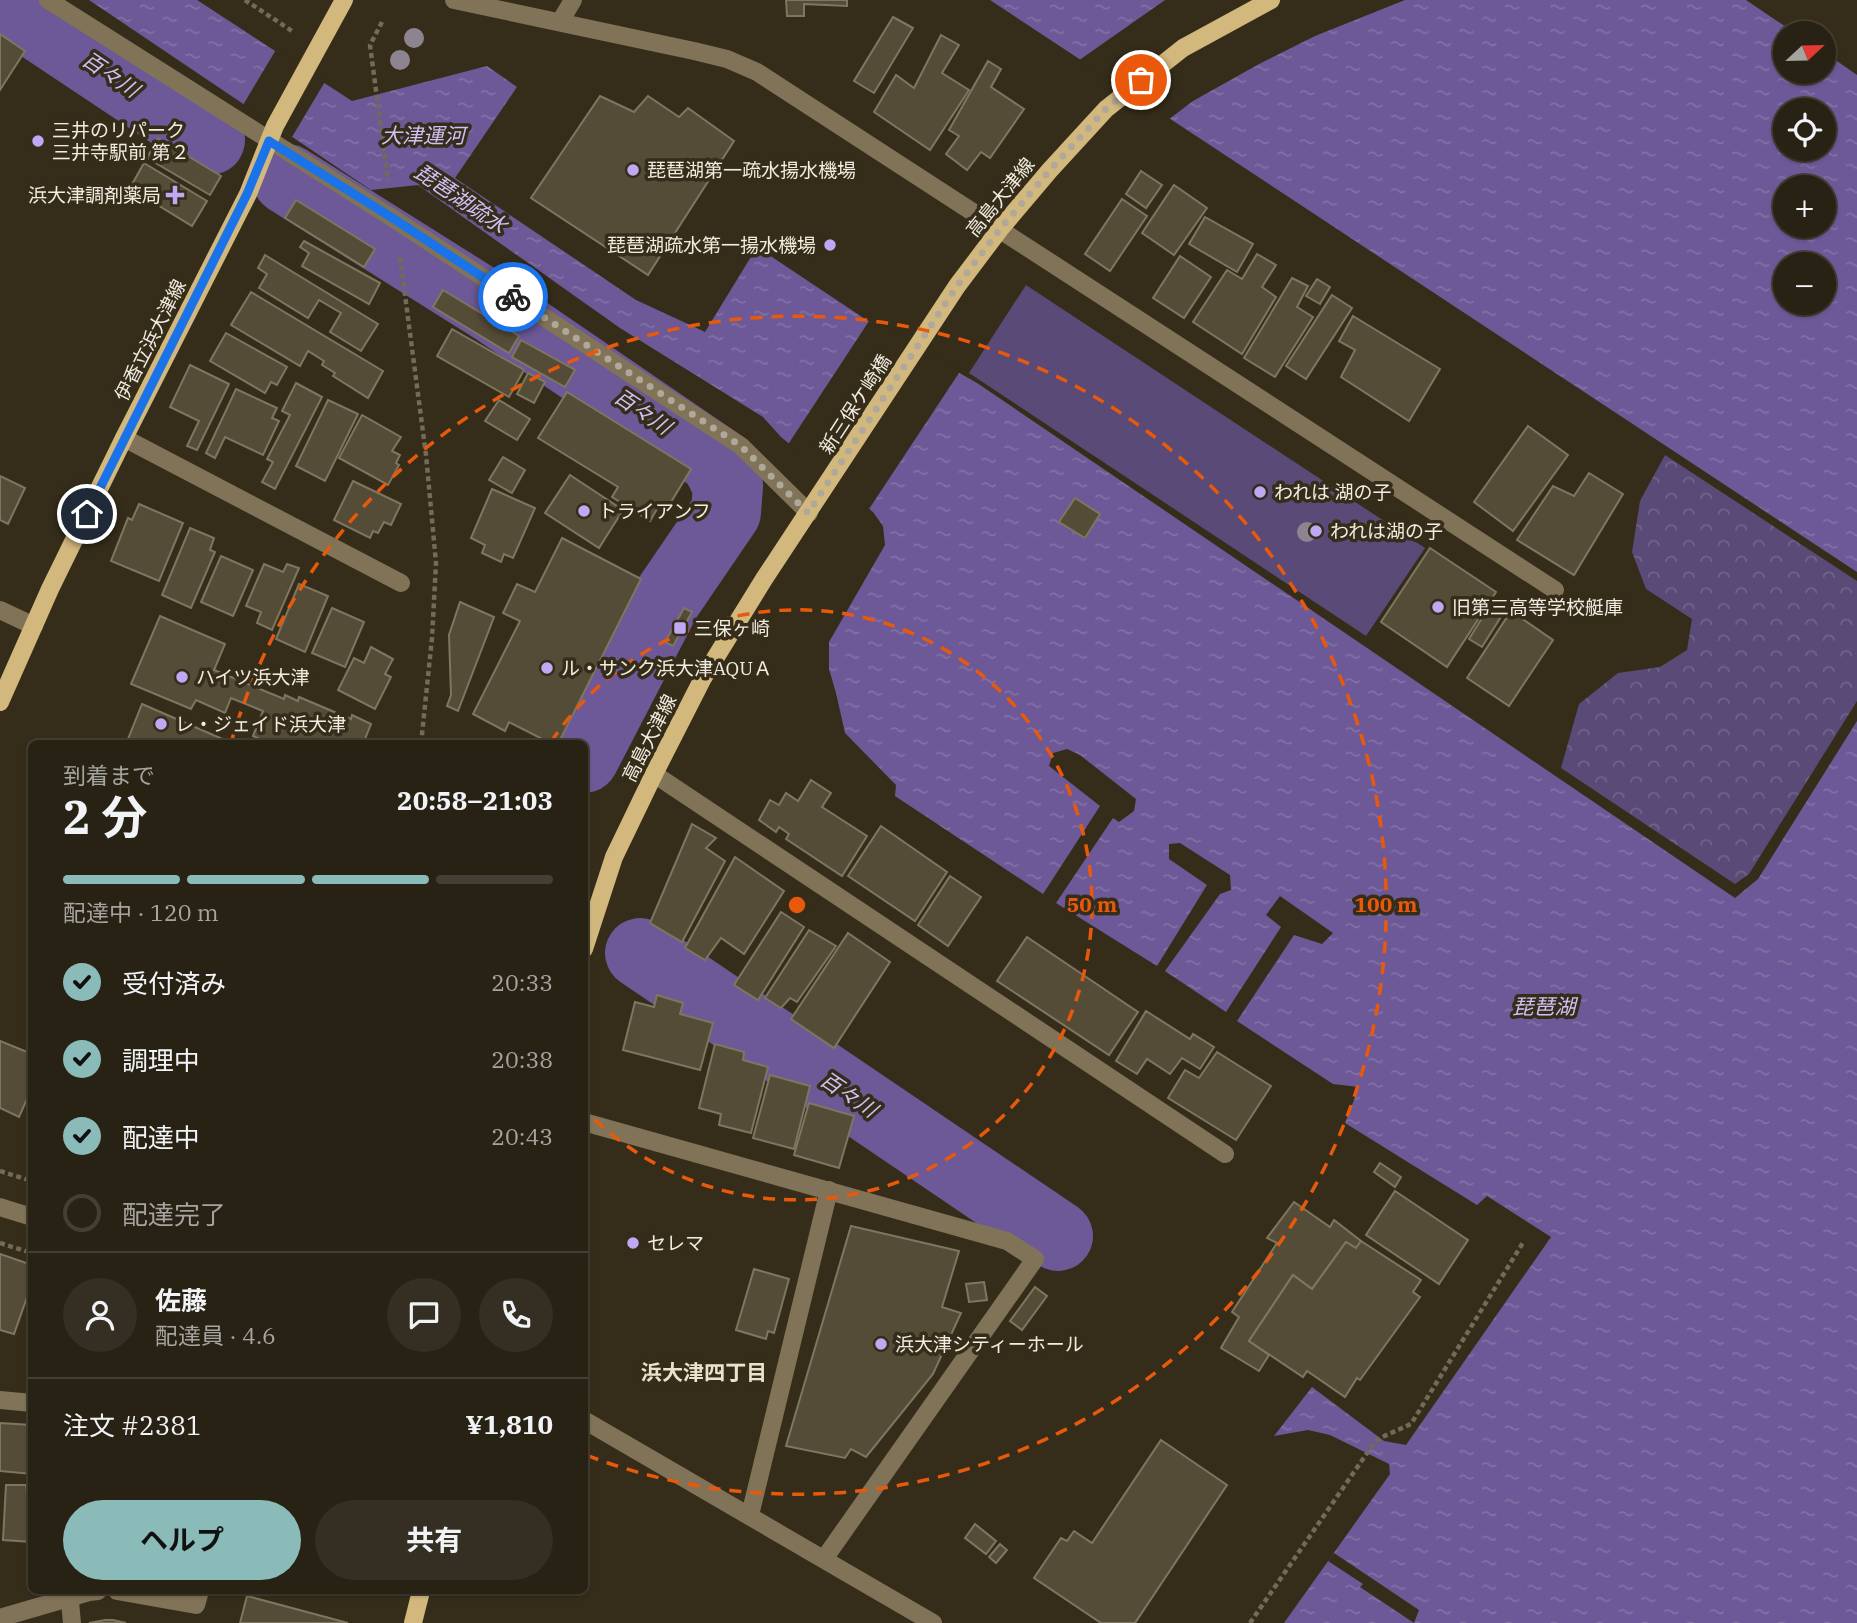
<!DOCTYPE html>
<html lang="ja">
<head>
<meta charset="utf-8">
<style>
  :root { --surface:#282214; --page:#342f22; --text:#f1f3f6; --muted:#a5a4a0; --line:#443f34; --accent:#8bbbb9 }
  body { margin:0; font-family:"IBM Plex Serif","Noto Sans JP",serif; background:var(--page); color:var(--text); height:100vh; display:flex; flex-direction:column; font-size:26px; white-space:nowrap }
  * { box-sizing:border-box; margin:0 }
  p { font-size:23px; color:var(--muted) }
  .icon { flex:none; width:38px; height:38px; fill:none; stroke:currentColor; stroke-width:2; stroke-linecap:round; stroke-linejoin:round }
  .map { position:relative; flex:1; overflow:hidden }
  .details { position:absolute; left:28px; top:740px; width:560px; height:854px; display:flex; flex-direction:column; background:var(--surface); border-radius:10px; box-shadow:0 2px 5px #0004,0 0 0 2px var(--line) }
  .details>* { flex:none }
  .needle { width:46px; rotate:68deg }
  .buttons { position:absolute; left:1773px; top:21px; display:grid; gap:14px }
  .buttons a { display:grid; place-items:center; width:63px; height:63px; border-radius:50%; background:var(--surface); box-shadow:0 2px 5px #0004,0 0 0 2px var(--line); font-size:35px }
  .pin { position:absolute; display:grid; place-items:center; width:60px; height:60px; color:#fff; margin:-30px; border:4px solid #fff; border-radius:50%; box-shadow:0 2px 7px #0007 }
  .courier { position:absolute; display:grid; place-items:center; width:70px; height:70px; margin:-35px; border:5px solid #1a73e8; border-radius:50%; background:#fff; color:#222; box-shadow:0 2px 9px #0007 }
  .headline em { font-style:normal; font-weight:700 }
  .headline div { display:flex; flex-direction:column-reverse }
  .headline { display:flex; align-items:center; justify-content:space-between; height:119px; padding:0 35px }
  h1 { font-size:46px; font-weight:700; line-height:52px }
  .bar { display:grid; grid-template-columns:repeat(4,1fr); gap:10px 7px; align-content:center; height:84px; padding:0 35px }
  .bar i { height:9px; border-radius:5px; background:var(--line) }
  .bar .active { background:var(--accent) }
  .bar p { grid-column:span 4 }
  .line { display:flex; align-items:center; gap:18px; padding:0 35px; border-top:2px solid var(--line) }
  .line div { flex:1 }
  .round { display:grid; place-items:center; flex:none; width:74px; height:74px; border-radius:37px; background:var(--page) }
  ol { padding:0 35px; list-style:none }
  li { display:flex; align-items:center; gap:21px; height:77px }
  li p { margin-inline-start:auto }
  li .icon { padding:7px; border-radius:50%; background:var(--accent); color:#111; stroke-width:4 }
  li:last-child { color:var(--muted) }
  li i { width:38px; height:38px; border:4px solid var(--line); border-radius:50% }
  .action { display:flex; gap:14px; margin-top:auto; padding:14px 35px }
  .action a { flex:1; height:80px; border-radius:42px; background:var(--accent); color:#111; font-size:28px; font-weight:700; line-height:80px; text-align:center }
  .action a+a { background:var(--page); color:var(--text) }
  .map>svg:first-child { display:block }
  .forest { fill:url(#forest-crowns) }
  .garden { fill:#594a78 }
  .water { fill:url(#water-ripples); fill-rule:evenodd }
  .pier { fill:#352d1a }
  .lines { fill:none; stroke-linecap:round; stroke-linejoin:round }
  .river { stroke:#6d5997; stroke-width:70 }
  .building { fill:#554c38; stroke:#7f7660; stroke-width:2 }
  .path { stroke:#726b5a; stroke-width:4.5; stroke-dasharray:5 3.5; stroke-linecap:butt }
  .minor { stroke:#807357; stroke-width:18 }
  .major { stroke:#d2b87c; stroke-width:18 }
  .tree { fill:#8e8490 }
  .done { stroke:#b0a99b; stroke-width:7; stroke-dasharray:0 12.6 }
  .route { stroke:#1a73e8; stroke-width:9 }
  .ring { fill:none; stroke:#e8590c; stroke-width:3.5; stroke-dasharray:12 9 }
  .poi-dot { fill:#c0a8f4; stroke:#352d1a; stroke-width:2.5 }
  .labels { text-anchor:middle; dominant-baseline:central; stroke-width:7; stroke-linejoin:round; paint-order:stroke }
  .poi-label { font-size:19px; fill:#f2ece0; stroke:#352d1a; text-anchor:start }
  .street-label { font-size:19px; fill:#f2ece0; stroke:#352d1a }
  .water-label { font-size:21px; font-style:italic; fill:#d0c0f7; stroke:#352d1a }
  .neighbourhood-label { font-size:21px; font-weight:bold; fill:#ece2ca; stroke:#352d1a }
  .centre { fill:#e8590c; stroke:#352d1a; stroke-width:3.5 }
  .ring-label { font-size:21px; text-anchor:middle; font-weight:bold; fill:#e8590c; stroke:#352d1a; stroke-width:7; stroke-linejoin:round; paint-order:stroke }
</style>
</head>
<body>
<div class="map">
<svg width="1857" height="1623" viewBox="0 0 1857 1623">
  <defs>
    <pattern id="forest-crowns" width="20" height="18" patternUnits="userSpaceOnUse" patternTransform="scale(1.75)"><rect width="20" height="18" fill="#594a78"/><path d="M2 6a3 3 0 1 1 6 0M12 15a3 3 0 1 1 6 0" fill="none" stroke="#71648b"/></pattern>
    <pattern id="water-ripples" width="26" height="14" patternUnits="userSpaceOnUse" patternTransform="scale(1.75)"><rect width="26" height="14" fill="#6d5997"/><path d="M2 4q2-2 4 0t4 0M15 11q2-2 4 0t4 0" fill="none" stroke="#8271a5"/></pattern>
  </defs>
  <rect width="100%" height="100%" fill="#352d1a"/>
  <polygon class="forest" points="1665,455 1857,581 1857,701 1749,874 1735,884 1561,768 1579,704 1618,673 1660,667 1687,650 1692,619 1646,589 1632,552 1640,501"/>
  <polygon class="garden" points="1026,285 1425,548 1366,636 969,373"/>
  <g class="water">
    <polygon points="89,0 197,0 352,101 487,66 517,87 455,178 636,300 705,332 757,247 865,319 977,383 1735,898 1758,879 1857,721 1857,1623 1284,1623 1390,1474 1389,1464 1330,1435 1308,1430 1274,1436 1312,1387 1384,1441 1406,1445 1551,1237 1487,1196 1477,1205 1345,1123 1359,1087 1333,1084 1237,1021 1294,935 1322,944 1333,933 1280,896 1266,915 1281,927 1226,1012 1165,971 1220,894 1231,890 1230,875 1180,843 1169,844 1169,859 1207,885 1157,966 1056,903 1113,818 1119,822 1134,811 1136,799 1080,755 1067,749 1053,753 1049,766 1100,806 1043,894 895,796 896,785 845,733 836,693 829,669 829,642 885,545 883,526 873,512 781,437 763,417 620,328 418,185 371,190"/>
    <path d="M 990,0 L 1746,0 L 1795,33 L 1785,33 L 1785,72 L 1824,72 L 1824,52 L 1857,75 L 1857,572 ZM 1785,110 L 1824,110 L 1824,149 L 1785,149 ZM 1785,187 L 1824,187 L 1824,226 L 1785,226 ZM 1785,264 L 1824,264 L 1824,303 L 1785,303 Z"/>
  </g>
  <g class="pier">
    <polygon points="1165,0 1405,0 1315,36 1259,64 1193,101 1168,120 1078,61"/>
    <polygon points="277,48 326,80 292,137 243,105"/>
    <polygon points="871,318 961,370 867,512 787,446"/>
    <polygon points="1334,1553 1419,1610 1414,1623 1360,1587 1363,1584 1328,1561"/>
  </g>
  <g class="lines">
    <g class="river">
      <polyline points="12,8 210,140"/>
      <polyline points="287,179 494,309 715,460 728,486 726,512 666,600 584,758"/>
      <polyline points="640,953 1058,1236"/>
    </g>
  </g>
  <g class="building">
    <polygon points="786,0 847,0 847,6 804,4 804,16 787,16"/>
    <polygon points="893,17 913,28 874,93 854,81"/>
    <polygon points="0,34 25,51 0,90"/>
    <polygon points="941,35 959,45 942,73 969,90 930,150 874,112 896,75 914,88"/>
    <polygon points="988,61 1001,69 991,87 1024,109 990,158 981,152 967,170 946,154 959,136 949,130"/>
    <polygon points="600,96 634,112 648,96 679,117 688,108 734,141 648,275 531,198"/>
    <polygon points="158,138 221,176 210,195 147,158"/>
    <polygon points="144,163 207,201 192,226 130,188"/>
    <polygon points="1141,171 1162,185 1146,208 1126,194"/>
    <polygon points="1174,185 1207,208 1174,255 1142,233"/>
    <polygon points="1122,199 1147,216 1110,271 1085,254"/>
    <polygon points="296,200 375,249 364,267 285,218"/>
    <polygon points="1205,217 1253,244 1237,272 1189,244"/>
    <polygon points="304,241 380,283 369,304 302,266 309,253 300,247"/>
    <polygon points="1257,254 1276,265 1262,287 1276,297 1242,354 1193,322 1227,270 1242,279"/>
    <polygon points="265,255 378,324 361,351 330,332 341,313 319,300 308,318 259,288 267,274 258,268"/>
    <polygon points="1180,256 1211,277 1184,318 1153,298"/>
    <polygon points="1292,278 1308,286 1297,307 1313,317 1275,377 1244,358"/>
    <polygon points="1317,279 1330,287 1320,304 1306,296"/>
    <polygon points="443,290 519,336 509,353 433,307"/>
    <polygon points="251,292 383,371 368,398 333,376 335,373 322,365 324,361 308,351 300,366 231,325"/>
    <polygon points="1332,295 1352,308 1306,379 1286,366"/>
    <polygon points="1353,316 1440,369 1409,421 1341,377 1355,350 1339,341"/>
    <polygon points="452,329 524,370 509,397 437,356"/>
    <polygon points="226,333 287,367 277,385 271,382 265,393 210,361"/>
    <polygon points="521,340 575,370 565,387 512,357"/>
    <polygon points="190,365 229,384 197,450 187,446 199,421 170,407"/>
    <polygon points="528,373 545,382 534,403 517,394"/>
    <polygon points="296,383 322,397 275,489 262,482 273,462 267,459 290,415 282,411"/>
    <polygon points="236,389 277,408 272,418 279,421 263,455 225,437 215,458 206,453"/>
    <polygon points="567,392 691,469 668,507 661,502 650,521 612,497 618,487 538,438"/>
    <polygon points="328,400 358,414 325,481 296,466"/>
    <polygon points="499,400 530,419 517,440 485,421"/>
    <polygon points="362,415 401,437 392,451 400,455 396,463 399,465 388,485 339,458"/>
    <polygon points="1528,426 1568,455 1513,531 1474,502"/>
    <polygon points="503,457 525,470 512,493 489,480"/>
    <polygon points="1589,473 1623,494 1574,575 1517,540 1553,486 1574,496"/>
    <polygon points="570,475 623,510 599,548 545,513"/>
    <polygon points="0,476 25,488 8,524 0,520"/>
    <polygon points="353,481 401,504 391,525 384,522 378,533 373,531 370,538 334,520"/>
    <polygon points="492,489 535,508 513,558 504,554 501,562 482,553 485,545 471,538"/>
    <polygon points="1075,498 1100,514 1085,538 1059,522"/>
    <polygon points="139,504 183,523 159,581 111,561 128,518 132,520"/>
    <polygon points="190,528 214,538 210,550 215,552 191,608 162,595"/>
    <polygon points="562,538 641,579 558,744 552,744 509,722 505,731 473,714 520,621 503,613 517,584 535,592"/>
    <polygon points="1430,548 1496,592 1447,667 1381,622"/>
    <polygon points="221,556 253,570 233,616 201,602"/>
    <polygon points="264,564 283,572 287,564 299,568 272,630 257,623 261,612 246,606"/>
    <polygon points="299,584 328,596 305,652 276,639"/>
    <polygon points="460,602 494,617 458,711 447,706 451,695 449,635"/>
    <polygon points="1489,607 1502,615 1482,647 1469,639"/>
    <polygon points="332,608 364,622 345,667 312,653"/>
    <polygon points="684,608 692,612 673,646 665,642"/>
    <polygon points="1511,611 1553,640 1509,706 1467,678"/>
    <polygon points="160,616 225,644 214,670 284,699 285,695 298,701 299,697 351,719 352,715 371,724 363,744 349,744 342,741 341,744 271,744 253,736 263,711 231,698 225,713 196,700 191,709 131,684"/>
    <polygon points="371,647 393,659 385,674 391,677 375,709 338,690 354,658 364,663"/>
    <polygon points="142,704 234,744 126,744"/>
    <polygon points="811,780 831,793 822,807 867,836 842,876 786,839 789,834 779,827 776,832 759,820 770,800 779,805 786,793 798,801"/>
    <polygon points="692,824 716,838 706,848 725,861 682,942 650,923"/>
    <polygon points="881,826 947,872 915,921 848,876"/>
    <polygon points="735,857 784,891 744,954 721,938 705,960 685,948"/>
    <polygon points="950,876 981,897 948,946 918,925"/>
    <polygon points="781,912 804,927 758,1000 734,985"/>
    <polygon points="809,930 836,946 797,1002 790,998 781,1008 765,998"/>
    <polygon points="848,933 890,962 834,1048 791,1019"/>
    <polygon points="1027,937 1138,1012 1109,1055 997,981"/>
    <polygon points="657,995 683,1003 680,1014 713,1023 700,1070 623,1050 635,1002 654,1007"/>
    <polygon points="1146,1011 1190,1039 1193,1034 1214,1047 1200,1069 1182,1058 1170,1074 1147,1059 1137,1074 1116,1061"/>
    <polygon points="0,1041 32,1054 32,1088 19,1117 0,1108"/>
    <polygon points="715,1044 744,1052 743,1060 768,1067 751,1133 719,1125 721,1114 699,1108"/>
    <polygon points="1217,1052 1271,1086 1236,1140 1168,1098 1185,1070 1199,1078"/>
    <polygon points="770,1075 810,1086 794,1149 753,1138"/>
    <polygon points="809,1103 854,1116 839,1168 794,1155"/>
    <polygon points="1380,1163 1401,1177 1395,1187 1374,1172"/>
    <polygon points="1395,1191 1468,1240 1439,1284 1366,1235"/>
    <polygon points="1294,1202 1330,1227 1334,1220 1361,1241 1356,1248 1346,1242 1312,1289 1293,1275 1249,1341 1269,1355 1259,1371 1221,1348 1239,1317 1232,1312 1277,1243 1267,1238"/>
    <polygon points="851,1226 959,1251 942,1307 961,1313 933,1374 866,1457 851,1449 845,1458 786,1446"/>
    <polygon points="1361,1241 1421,1280 1413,1292 1420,1297 1360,1380 1357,1378 1345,1397 1307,1371 1303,1377 1249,1341 1293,1275 1312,1289 1346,1242 1356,1248"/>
    <polygon points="0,1254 32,1265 32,1283 14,1334 0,1330"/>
    <polygon points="754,1269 789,1279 774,1333 768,1331 766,1339 736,1330"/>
    <polygon points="984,1282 987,1300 969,1302 966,1284"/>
    <polygon points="1035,1287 1047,1296 1022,1330 1010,1321"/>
    <polygon points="0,1423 32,1425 32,1474 0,1471"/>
    <polygon points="1161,1440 1227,1485 1135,1623 1101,1623 1034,1578 1061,1538 1067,1541 1074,1531 1092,1543"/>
    <polygon points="6,1485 26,1485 28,1500 32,1500 32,1542 3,1540"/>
    <polygon points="975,1524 996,1541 986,1554 965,1538"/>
    <polygon points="1000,1544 1007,1550 996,1563 989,1557"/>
    <polygon points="247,1596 348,1623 240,1623"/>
    <polygon points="105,1620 113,1620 126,1623 89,1623"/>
  </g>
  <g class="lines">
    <g class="path">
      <polyline points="245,0 292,31"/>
      <polyline points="382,22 370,45 388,181"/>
      <polyline points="400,257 426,455 436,563 432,638 421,744"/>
      <polyline points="0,1171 32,1181"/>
      <polyline points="0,1243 32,1253"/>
      <polyline points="1250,1623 1374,1443 1380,1438 1411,1424 1524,1241"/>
    </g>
    <g class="minor">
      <polyline points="48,0 394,219 741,446 809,513"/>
      <polyline points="454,0 694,51 727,59 757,72 1555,590"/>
      <polyline points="560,22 573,0"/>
      <polyline points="124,438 401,583"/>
      <polyline points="0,610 34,626"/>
      <polyline points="654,774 1225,1154"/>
      <polyline points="584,1122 1007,1241 1035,1259 824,1559"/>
      <polyline points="0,1207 32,1217"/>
      <polyline points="0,1400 32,1403"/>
      <polyline points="584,1420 933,1623"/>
      <polyline points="750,1515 829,1190"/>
      <polyline points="69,1591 72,1623"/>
      <polyline points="117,1591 196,1605 200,1591"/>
      <polyline points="0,1618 89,1592 98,1591"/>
    </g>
    <g class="major">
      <polyline points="0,702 50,589 124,438 248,194 275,126 344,0"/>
      <polyline points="584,949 614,857 654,774 703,678 764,579 957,286 1000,229 1050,170 1106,109 1183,48 1271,0"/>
      <polyline points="413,1623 421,1591"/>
    </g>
  </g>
  <g class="tree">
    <circle cx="414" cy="38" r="10"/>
    <circle cx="400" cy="60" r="10"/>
    <circle cx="1307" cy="532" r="10"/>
  </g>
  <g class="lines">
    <polyline class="done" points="513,297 741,446 808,513 957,286 1000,229 1050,170 1106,109 1141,80"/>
    <polyline class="route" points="87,514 247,194 269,141 394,219 513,297"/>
  </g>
  <g class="ring">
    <path d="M551 742A295 295 0 1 1 585 1110"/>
    <path d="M231 743A589 589 0 1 1 586 1455"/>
  </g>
  <g class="poi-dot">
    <circle cx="38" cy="141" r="7"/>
    <circle cx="633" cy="170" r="7"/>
    <path d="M171.5 184.5h7v7h7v7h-7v7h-7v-7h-7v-7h7z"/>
    <circle cx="830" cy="245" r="7"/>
    <circle cx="1260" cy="492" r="7"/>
    <circle cx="584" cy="511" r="7"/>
    <circle cx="1316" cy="531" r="7"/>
    <circle cx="1438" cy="607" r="7"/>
    <rect x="673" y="621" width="14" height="14" rx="3.5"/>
    <circle cx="547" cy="668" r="7"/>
    <circle cx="182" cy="677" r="7"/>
    <circle cx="161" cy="724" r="7"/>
    <circle cx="633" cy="1243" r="7"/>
    <circle cx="881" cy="1344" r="7"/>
  </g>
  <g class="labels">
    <g class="poi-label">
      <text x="52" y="130">三井のリパーク<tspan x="52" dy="22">三井寺駅前 第２</tspan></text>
      <text x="647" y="170">琵琶湖第一疏水揚水機場</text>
      <text x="161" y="195" text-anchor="end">浜大津調剤薬局</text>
      <text x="816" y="245" text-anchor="end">琵琶湖疏水第一揚水機場</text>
      <text x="1274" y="492">われは 湖の子</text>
      <text x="598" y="511">トライアンフ</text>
      <text x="1330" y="531">われは湖の子</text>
      <text x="1452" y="607">旧第三高等学校艇庫</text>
      <text x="694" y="628">三保ヶ崎</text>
      <text x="561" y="668">ル・サンク浜大津AQUＡ</text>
      <text x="196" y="677">ハイツ浜大津</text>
      <text x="175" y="724">レ・ジェイド浜大津</text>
      <text x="647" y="1243">セレマ</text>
      <text x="895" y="1344">浜大津シティーホール</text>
    </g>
    <g class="street-label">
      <text transform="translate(1000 197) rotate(-51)">高島大津線</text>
      <text transform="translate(150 340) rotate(-63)">伊香立浜大津線</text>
      <text transform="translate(855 404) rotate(-57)">新三保ケ崎橋</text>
      <text transform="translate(649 738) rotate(-63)">高島大津線</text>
    </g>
    <g class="water-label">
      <text transform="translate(111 74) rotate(34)">百々川</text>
      <text x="423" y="135">大津運河</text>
      <text transform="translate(461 198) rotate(34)">琵琶湖疏水</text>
      <text transform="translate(643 411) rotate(34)">百々川</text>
      <text x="1544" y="1006">琵琶湖</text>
      <text transform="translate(849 1094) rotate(34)">百々川</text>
    </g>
    <g class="neighbourhood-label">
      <text x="704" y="1372">浜大津四丁目</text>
    </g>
  </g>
  <circle cx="797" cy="905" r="10" class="centre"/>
  <g class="ring-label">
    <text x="1092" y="912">50 m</text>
    <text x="1386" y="912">100 m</text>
  </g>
</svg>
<div class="buttons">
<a><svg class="needle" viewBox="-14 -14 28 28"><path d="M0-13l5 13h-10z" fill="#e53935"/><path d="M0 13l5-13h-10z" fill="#a5a4a0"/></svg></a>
<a><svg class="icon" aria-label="locate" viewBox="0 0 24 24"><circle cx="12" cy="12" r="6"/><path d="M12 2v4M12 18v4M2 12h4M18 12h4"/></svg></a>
<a>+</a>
<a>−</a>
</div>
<div class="pin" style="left:1141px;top:80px;background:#ea580c"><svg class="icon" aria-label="bag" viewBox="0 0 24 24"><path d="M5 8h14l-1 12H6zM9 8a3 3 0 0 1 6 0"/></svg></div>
<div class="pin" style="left:87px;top:514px;background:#1f2937"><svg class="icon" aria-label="home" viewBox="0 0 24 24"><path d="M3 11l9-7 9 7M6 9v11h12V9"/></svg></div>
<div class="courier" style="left:513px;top:297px"><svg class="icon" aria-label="bike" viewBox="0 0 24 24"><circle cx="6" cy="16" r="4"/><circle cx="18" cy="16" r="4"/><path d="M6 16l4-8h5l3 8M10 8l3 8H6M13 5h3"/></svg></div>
<section class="details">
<div class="headline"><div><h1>2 分</h1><p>到着まで</p></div><em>20:58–21:03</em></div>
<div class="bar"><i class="active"></i><i class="active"></i><i class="active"></i><i></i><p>配達中 · 120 m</p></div>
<ol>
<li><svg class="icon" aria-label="check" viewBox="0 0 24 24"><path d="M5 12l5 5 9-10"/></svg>受付済み<p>20:33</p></li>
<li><svg class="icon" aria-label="check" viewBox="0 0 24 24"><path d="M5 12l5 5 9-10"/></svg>調理中<p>20:38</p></li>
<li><svg class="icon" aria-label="check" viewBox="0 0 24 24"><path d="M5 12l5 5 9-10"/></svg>配達中<p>20:43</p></li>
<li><i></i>配達完了</li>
</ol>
<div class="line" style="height:126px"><a class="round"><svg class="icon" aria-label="person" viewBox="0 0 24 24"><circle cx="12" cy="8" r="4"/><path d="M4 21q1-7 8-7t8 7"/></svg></a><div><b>佐藤</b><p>配達員 · 4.6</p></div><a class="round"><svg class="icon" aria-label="chat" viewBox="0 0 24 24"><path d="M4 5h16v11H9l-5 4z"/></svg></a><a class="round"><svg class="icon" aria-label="phone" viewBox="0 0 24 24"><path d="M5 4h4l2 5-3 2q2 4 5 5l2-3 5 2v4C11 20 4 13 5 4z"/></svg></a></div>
<div class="line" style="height:91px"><div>注文 #2381</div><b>¥1,810</b></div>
<div class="action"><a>ヘルプ</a><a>共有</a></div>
</section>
</div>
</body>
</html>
